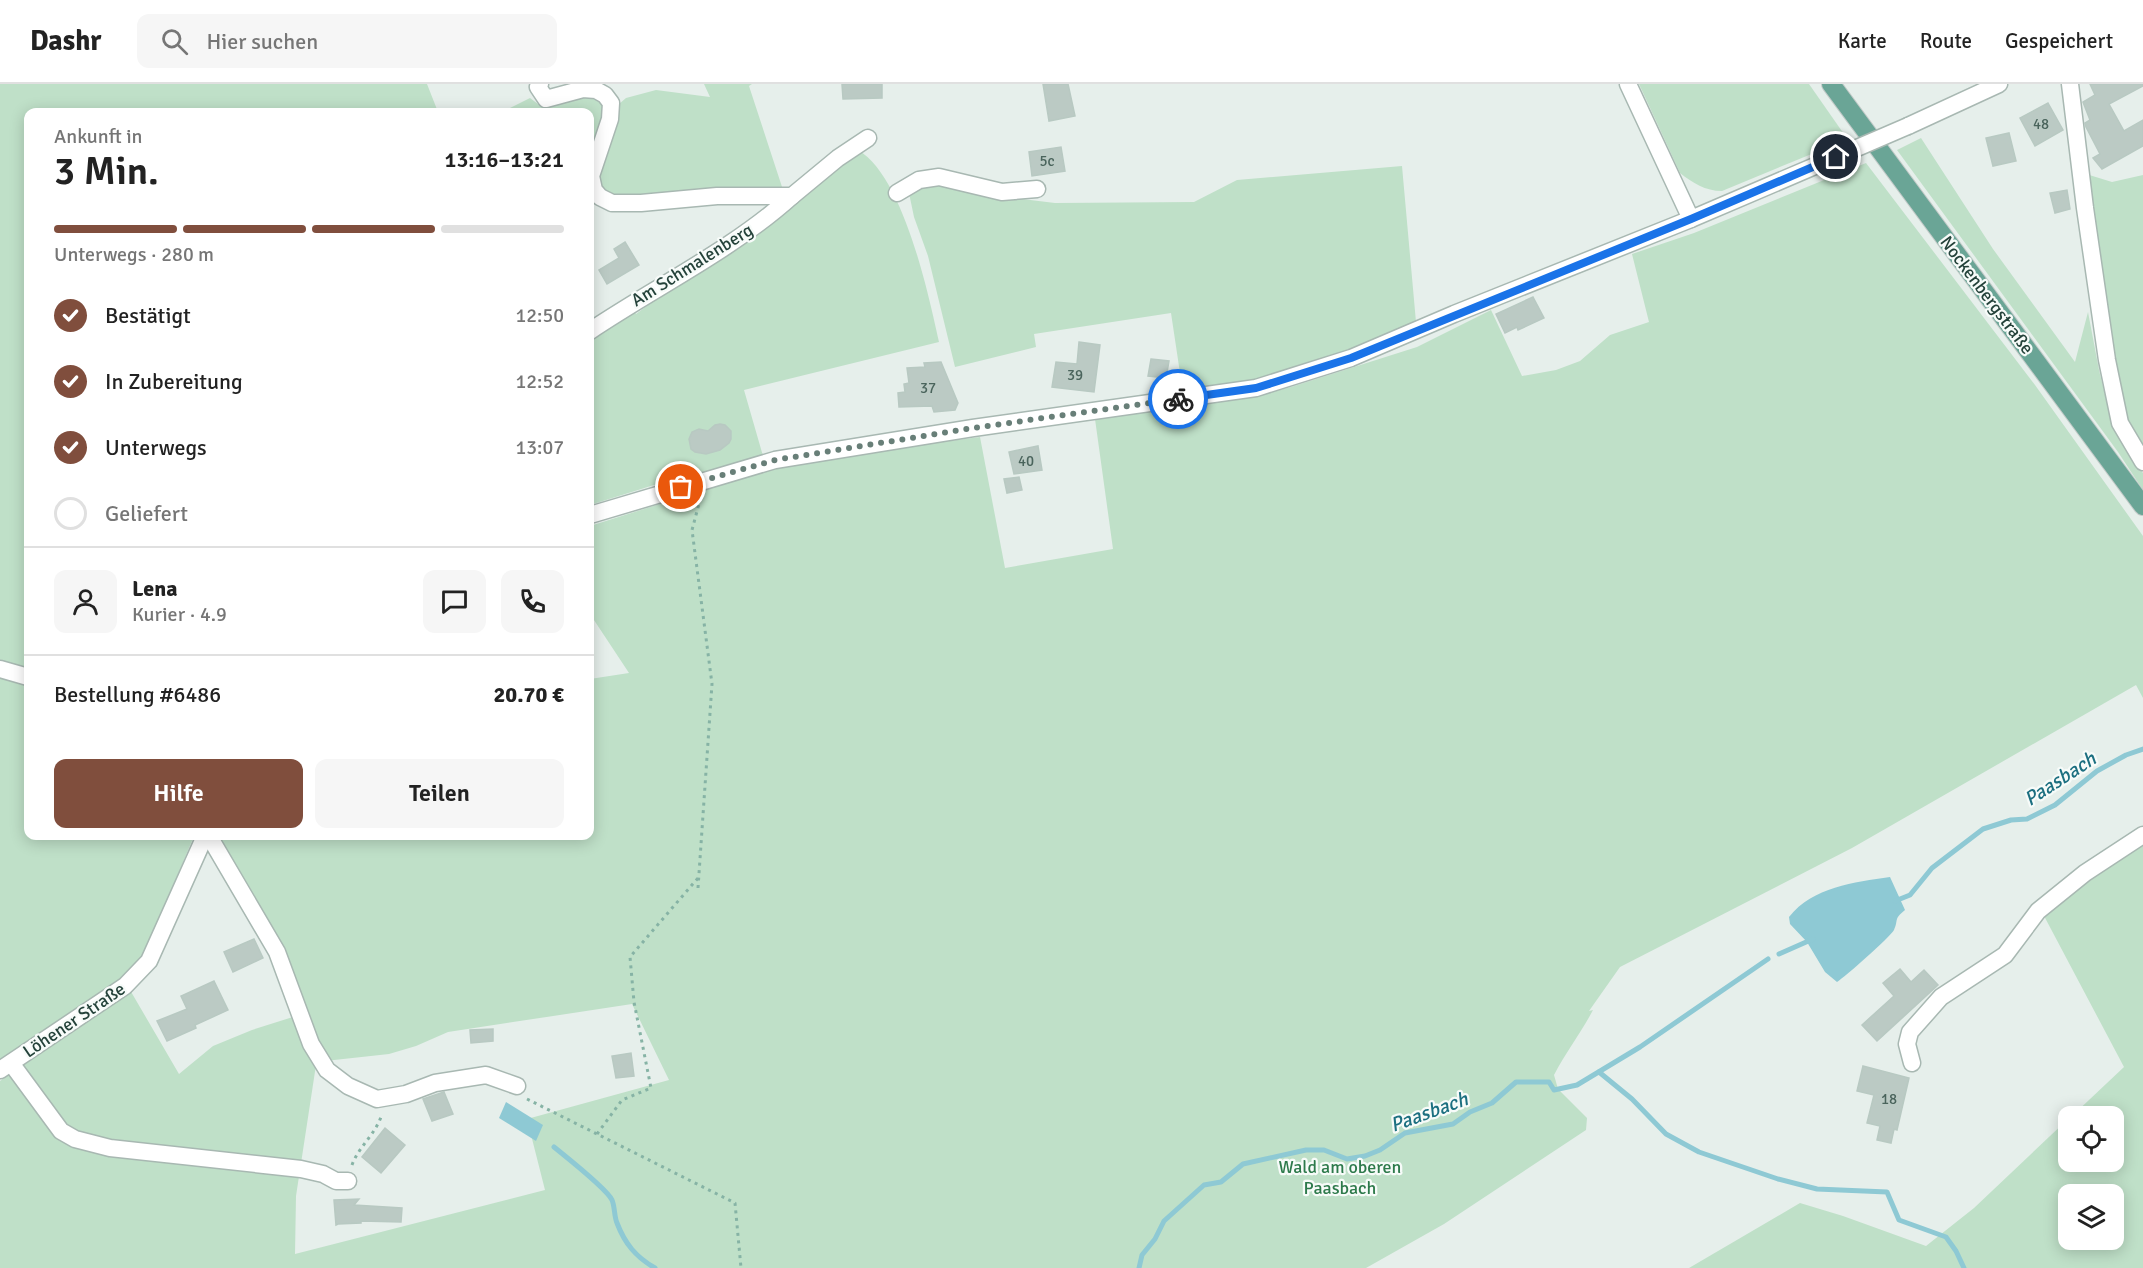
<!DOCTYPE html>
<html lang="de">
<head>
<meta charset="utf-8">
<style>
  :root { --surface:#fff; --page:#f6f6f6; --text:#222; --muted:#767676; --line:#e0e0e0; --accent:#804e3d }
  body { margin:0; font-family:Signika,sans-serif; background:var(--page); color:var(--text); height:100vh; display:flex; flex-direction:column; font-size:22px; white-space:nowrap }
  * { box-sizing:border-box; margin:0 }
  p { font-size:20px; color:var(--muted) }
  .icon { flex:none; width:33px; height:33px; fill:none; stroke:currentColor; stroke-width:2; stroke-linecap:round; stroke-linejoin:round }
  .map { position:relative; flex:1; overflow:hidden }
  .sheet { position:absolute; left:24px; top:24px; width:570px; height:732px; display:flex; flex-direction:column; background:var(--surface); border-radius:12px; box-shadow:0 3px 15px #0003 }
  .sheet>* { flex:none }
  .fabs { position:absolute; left:2058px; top:1022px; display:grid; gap:12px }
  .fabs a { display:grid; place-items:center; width:66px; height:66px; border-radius:12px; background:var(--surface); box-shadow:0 3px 15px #0003; font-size:30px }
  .pin { position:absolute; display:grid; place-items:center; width:51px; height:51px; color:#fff; margin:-26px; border:3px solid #fff; border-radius:50%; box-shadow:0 2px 6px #0007 }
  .courier { position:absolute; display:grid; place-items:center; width:60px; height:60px; margin:-30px; border:4px solid #1a73e8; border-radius:50%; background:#fff; color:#222; box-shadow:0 2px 8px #0007 }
  .overview em { font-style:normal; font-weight:600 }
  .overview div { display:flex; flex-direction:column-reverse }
  .overview { display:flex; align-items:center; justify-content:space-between; height:102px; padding:0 30px }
  h1 { font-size:39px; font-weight:600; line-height:45px }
  .bar { display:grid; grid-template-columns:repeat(4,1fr); gap:9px 6px; align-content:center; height:72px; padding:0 30px }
  .bar i { height:8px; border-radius:4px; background:var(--line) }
  .bar .current { background:var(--accent) }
  .bar p { grid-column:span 4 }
  .line { display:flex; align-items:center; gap:15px; padding:0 30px; border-top:2px solid var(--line) }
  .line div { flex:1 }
  .round { display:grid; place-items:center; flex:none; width:63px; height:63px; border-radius:12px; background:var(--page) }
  ol { padding:0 30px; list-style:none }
  li { display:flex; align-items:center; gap:18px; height:66px }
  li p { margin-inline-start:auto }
  li .icon { padding:6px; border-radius:50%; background:var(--accent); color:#fff; stroke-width:4 }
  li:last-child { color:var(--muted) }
  li i { width:33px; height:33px; border:3px solid var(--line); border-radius:50% }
  .cta { display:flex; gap:12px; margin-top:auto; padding:12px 30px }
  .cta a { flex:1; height:69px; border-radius:12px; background:var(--accent); color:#fff; font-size:24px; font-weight:600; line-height:69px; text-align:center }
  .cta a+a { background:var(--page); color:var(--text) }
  header { display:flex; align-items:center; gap:36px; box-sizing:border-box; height:84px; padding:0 30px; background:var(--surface); border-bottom:2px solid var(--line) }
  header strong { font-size:28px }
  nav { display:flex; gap:33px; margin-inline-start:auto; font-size:21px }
  .search { width:420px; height:54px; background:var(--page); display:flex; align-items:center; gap:15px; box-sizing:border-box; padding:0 21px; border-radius:12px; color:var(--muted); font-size:22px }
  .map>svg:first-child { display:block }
  .green { fill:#bfe0c8; fill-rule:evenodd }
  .water { fill:#8ec9d4 }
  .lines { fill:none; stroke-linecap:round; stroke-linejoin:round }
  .stream { stroke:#8ec9d4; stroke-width:5 }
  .building { fill:#bbcac4; stroke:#b8c9c2; stroke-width:1.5 }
  .minor-casing { stroke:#a8b8b2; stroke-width:19 }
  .major-casing { stroke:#c2cac8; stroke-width:20 }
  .path { stroke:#86b3a5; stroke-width:3; stroke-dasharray:3 4.5; stroke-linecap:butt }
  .minor { stroke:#fff; stroke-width:16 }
  .major { stroke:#6aa596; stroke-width:18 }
  .minor-bridge-casing { stroke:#a8b8b2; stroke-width:19; stroke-linecap:butt }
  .minor-bridge { stroke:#fff; stroke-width:16 }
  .done { stroke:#687f78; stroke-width:6; stroke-dasharray:0 10.8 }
  .route { stroke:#1a73e8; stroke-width:8 }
  .labels { text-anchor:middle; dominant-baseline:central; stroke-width:4.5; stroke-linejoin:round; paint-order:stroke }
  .number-label { font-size:15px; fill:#4a645c }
  .street-label { font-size:18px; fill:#24423a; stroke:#f7fbf9 }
  .park-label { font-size:18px; fill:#2d7a4b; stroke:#f7fbf9 }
  .water-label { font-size:20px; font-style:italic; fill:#1c6f80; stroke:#f7fbf9 }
</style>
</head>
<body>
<header>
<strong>Dashr</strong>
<div class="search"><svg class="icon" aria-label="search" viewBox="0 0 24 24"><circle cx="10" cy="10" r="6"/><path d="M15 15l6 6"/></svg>Hier suchen</div>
<nav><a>Karte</a><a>Route</a><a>Gespeichert</a></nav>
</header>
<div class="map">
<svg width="2143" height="1184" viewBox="0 0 2143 1184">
  <rect width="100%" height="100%" fill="#e6efeb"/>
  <g class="green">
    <polygon points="0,0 427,0 438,28 28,28 28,752 194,752 145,869 122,897 0,976"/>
    <polygon points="704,0 752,0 749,2 784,109 612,115 597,104 602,70 619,20 626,14 656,6 710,13"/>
    <path d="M 1639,0 L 1809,0 L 1846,53 L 1814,69 L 1722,107 C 1705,107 1693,99 1680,89 Z"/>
    <polygon points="581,9 595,11 608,21 590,84 590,28 502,28 530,14 538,20"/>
    <polygon points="1921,54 1993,165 2075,278 2088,228 2099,286 2112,340 2130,372 2143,389 2143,406 2118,368 1897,66"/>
    <path d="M 858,66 C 903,92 928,208 939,258 L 744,306 L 763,372 L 654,401 L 590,421 L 590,253 L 634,225 L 636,230 Z"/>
    <path d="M 1866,79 L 2035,301 L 2143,452 L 2143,614 L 2136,601 L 1852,764 L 1620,883 L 1589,927 L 1593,926 C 1581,949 1566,968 1554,991 L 1558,1005 L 1587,1034 L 1586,1046 L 1444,1140 L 1366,1184 L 0,1184 L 0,997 L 130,906 L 179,990 L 213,962 L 252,946 L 296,932 L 316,981 L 296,1112 L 295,1170 L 545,1106 L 527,1035 L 669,996 L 632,920 L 448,948 L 416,962 L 389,970 L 325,977 L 215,752 L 590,752 L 590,595 L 629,589 L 590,530 L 590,442 L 768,386 L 820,374 L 980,353 L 1005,484 L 1113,465 L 1095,335 L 1256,312 L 1291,303 L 1417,263 L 1491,226 L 1522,292 L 1556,286 L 1580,277 L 1610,251 L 1649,238 L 1632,170 L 1694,149 Z"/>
    <polygon points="1402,82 1416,238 1347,266 1254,296 1183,309 1171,229 1034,250 1036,263 955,283 928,172 914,133 909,109 921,99 942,98 996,112 1055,119 1194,118 1237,96"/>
    <polygon points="2086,90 2112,98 2143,91 2143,367 2125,337 2110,276"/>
    <path d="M 2143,759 L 2143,1184 L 1689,1184 L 1800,1119 L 1843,1132 L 1926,1162 L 1974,1124 L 2068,1035 L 2068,1077 L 2114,1077 L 2114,1032 L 2072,1032 L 2124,983 L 2043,830 ZM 2068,1110 L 2114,1110 L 2114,1155 L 2068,1155 Z"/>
  </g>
  <g class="water">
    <path d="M 1890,793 L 1905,826 C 1893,836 1899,835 1894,846 C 1890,853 1845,893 1837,898 L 1825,888 L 1807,858 L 1790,840 L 1789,833 C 1813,803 1854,798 1890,793 Z"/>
    <polygon points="506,1018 543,1041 536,1057 499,1034"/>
  </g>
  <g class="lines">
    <g class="stream">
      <polyline points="1895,817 1910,811 1932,784 1983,745 2011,736 2027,735 2055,721 2097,687 2126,671 2143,665"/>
      <polyline points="1779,870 1813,855"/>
      <polyline points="1599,988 1632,1015 1666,1050 1699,1068 1778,1095 1817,1105 1887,1108 1899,1136 1946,1153 1956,1167 1964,1184"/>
      <path d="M 554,1063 C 565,1072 607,1105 612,1116 C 615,1123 614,1132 617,1139 C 625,1160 636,1173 655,1184"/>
      <polyline points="1139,1184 1142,1171 1155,1155 1164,1137 1204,1101 1221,1098 1243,1080 1306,1066 1324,1066 1347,1075 1365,1072 1380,1066 1405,1049 1453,1040 1470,1028 1492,1019 1516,998 1549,998 1554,1006 1577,1001 1640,963 1768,875"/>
    </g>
  </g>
  <g class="building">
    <polygon points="842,0 882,0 882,14 843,15"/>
    <polygon points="1043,0 1068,0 1075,32 1049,37"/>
    <polygon points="2090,0 2143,0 2143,2 2109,20 2124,47 2143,36 2143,62 2102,85 2093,74 2100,70 2086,43 2085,39 2090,36 2083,18 2095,11"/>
    <polygon points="2048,19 2063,46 2035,62 2020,34"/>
    <polygon points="2009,49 2016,77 1993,82 1986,54"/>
    <polygon points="1061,63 1065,87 1032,92 1029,68"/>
    <polygon points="2067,106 2070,125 2055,129 2050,109"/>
    <polygon points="625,158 639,181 607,200 599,186 619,174 614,165"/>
    <polygon points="1533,213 1544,234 1518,246 1517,243 1505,249 1496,230"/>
    <polygon points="1079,258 1100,261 1094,308 1052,303 1056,278 1077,280"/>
    <polygon points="1151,275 1169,277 1166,294 1148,292"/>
    <polygon points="941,278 958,319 955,326 934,328 932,322 899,323 898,309 905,308 904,300 909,299 907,284 925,283 924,279"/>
    <polygon points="720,340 725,341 731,347 731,355 729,359 720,366 706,370 695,368 691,365 689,355 692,348 699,345 708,347 715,341"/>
    <polygon points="1038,362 1042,386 1014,390 1009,368"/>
    <polygon points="1019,393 1022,406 1007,409 1004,395"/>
    <polygon points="254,855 263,874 233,888 224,868"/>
    <polygon points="1900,885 1911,898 1924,886 1938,901 1877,957 1862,941 1894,912 1883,899"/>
    <polygon points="214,897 228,926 195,941 196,944 167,957 157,937 187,925 181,912"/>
    <polygon points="493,945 493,957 471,959 470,946"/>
    <polygon points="631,969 634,992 616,994 612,972"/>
    <polygon points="1863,982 1909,994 1897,1046 1894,1045 1891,1059 1877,1056 1880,1042 1867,1039 1874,1011 1857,1007"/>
    <polygon points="444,1008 453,1030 432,1037 423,1015"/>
    <polygon points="385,1044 405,1061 381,1089 362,1073"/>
    <polygon points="359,1115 354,1121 402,1124 401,1138 361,1137 361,1139 338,1140 336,1141 334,1116"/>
  </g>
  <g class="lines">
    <g class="minor-casing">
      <g id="minor">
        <polyline points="540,0 538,3 546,15 583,5 596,6 605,11 611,19 610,35 591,92 594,106 600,113 612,119 641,119 717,112 792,112 838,74 868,54"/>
        <polyline points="1628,0 1691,135"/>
        <polyline points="2070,0 2085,124 2107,276 2120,339 2143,378"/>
        <polyline points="1908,42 1999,0"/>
        <polyline points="897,109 919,96 939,93 1002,108 1037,105"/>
        <path d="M 590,247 C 657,202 732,166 792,112"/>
        <polyline points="590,431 775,376 973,344 1256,304 1351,274 1454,230 1691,135 1836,73"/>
        <polyline points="0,585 28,593"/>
        <polyline points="209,752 277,868 311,960 327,986 348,1002 377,1015 406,1010 435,999 486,991 517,1002"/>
        <polyline points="11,979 61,1047 75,1055 110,1064 301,1085 323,1090 336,1097 348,1097"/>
        <polyline points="1912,979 1907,960 1910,948 1941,913 2005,871 2038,827 2085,789 2143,751"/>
        <polyline points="0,986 125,902 149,877 205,752"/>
      </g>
    </g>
    <g class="major-casing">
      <polyline id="major" points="1831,0 2143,422"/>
    </g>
    <g class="path">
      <polyline points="698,804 712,600 692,446 700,416"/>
      <polyline points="527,1015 735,1119 741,1184"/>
      <polyline points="597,1050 622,1016 651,1004 634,918 630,873 698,794"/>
      <path d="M 352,1081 C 359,1062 376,1050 382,1030"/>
    </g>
    <use href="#minor" class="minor"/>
    <use href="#major" class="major"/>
    <g class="minor-bridge-casing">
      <polyline id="minor-bridge" points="1836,73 1908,42"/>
    </g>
    <use href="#minor-bridge" class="minor-bridge"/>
  </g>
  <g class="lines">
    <polyline class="done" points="681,403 775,376 973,344 1178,315"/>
    <polyline class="route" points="1178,315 1256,304 1351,274 1691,135 1836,73"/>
  </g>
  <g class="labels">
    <g class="number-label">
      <text x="2041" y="40">48</text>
      <text x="1047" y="77">5c</text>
      <text x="1075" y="291">39</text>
      <text x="928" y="304">37</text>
      <text x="1026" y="377">40</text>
      <text x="1889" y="1015">18</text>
    </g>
    <g class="street-label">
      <text transform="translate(692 181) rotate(-32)">Am Schmalenberg</text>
      <text transform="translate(1987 211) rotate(53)">Nockenbergstraße</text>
      <text transform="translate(74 936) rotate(-34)">Löhener Straße</text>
    </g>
    <g class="park-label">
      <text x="1340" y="1083">Wald am oberen<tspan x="1340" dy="21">Paasbach</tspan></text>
    </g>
    <g class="water-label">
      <text transform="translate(2060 695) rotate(-33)">Paasbach</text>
      <text transform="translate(1429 1028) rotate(-20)">Paasbach</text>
    </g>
  </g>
</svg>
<div class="fabs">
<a><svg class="icon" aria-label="locate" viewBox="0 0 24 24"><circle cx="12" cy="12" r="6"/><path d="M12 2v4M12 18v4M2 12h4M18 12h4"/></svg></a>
<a><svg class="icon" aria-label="layers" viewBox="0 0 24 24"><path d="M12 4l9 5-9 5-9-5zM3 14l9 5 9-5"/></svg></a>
</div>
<div class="pin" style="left:681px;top:403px;background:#ea580c"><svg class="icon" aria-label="bag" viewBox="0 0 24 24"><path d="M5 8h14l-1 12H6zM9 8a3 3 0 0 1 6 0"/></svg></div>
<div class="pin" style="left:1836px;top:73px;background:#1f2937"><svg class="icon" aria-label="home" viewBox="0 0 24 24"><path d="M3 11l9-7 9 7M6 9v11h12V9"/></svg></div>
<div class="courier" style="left:1178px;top:315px"><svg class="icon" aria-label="bike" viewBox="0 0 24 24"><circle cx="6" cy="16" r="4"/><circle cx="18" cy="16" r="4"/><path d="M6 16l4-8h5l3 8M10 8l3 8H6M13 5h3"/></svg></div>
<section class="sheet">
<div class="overview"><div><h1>3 Min.</h1><p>Ankunft in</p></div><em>13:16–13:21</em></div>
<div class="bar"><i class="current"></i><i class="current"></i><i class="current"></i><i></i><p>Unterwegs · 280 m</p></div>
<ol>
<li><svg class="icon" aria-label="check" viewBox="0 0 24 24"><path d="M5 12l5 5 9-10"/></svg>Bestätigt<p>12:50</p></li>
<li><svg class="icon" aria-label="check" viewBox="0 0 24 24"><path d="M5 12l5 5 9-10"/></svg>In Zubereitung<p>12:52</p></li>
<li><svg class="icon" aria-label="check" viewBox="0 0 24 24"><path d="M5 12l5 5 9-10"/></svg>Unterwegs<p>13:07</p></li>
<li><i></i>Geliefert</li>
</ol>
<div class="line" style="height:108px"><a class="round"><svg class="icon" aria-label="person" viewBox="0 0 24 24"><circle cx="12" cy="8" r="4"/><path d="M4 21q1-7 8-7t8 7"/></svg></a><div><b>Lena</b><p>Kurier · 4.9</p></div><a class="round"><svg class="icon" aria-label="chat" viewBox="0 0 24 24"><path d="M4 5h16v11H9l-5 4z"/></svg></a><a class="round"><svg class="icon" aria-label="phone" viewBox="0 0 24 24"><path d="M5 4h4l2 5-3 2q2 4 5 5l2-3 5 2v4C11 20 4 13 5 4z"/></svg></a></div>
<div class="line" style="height:78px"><div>Bestellung #6486</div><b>20.70 €</b></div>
<div class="cta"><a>Hilfe</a><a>Teilen</a></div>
</section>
</div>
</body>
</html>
